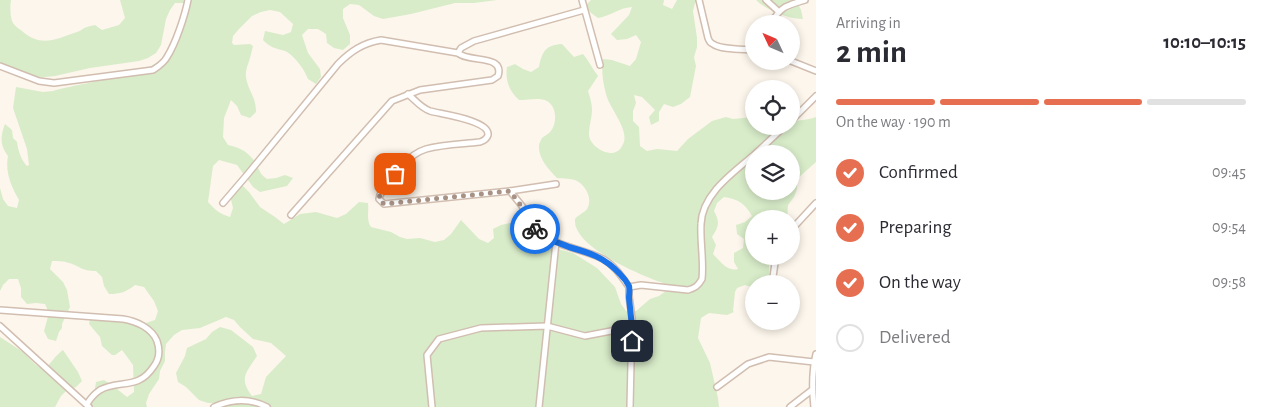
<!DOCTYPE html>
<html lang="en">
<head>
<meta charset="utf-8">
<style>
  :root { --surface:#fff; --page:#f7f7f7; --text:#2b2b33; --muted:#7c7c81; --line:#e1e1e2; --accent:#e76f51 }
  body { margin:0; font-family:"Alegreya Sans",sans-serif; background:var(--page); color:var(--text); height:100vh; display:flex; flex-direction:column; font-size:19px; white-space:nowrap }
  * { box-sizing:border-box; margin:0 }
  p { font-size:16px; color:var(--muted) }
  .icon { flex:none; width:28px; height:28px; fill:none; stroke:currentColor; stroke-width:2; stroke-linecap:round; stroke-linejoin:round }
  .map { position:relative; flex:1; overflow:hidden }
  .panel { display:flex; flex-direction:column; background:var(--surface); width:450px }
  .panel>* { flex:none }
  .needle { width:32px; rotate:314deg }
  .controls { position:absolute; left:745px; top:15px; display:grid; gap:10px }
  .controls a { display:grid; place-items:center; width:55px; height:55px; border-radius:50%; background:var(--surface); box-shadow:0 2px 8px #0003; font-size:25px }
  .pin { position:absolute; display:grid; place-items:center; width:42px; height:42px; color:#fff; margin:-21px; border-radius:10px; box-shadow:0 2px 8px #0006 }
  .courier { position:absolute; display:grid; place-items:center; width:50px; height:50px; margin:-25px; border:4px solid #1a73e8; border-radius:50%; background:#fff; color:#222; box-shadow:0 1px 6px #0007 }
  .head em { font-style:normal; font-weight:600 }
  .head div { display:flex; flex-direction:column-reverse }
  .head { display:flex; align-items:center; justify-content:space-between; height:85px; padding:0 20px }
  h1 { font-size:32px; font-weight:600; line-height:38px }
  .bar { display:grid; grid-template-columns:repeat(4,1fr); gap:8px 5px; align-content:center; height:60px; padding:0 20px }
  .bar i { height:6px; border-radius:4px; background:var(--line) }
  .bar .current { background:var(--accent) }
  .bar p { grid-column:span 4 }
  ol { padding:0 20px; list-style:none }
  li { display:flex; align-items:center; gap:15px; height:55px }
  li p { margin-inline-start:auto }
  li .icon { padding:5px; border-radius:50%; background:var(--accent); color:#fff; stroke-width:4 }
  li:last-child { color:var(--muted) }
  li i { width:28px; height:28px; border:2px solid var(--line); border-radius:50% }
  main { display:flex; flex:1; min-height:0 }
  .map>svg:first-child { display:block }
  .green { fill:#d8ecc9; fill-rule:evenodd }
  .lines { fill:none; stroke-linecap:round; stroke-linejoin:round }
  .street-casing { stroke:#d1beb0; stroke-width:8 }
  .street { stroke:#fff; stroke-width:5 }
  .done { stroke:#a89285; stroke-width:5; stroke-dasharray:0 9 }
  .route { stroke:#1a73e8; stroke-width:6 }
</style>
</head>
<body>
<main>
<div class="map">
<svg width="816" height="407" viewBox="0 0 816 407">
  <rect width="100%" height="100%" fill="#fdf6ec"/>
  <g class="green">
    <path d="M 0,0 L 11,0 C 10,6 10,18 13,23 C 15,26 19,29 22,31 C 41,48 56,39 77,32 C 81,31 83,28 87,27 C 89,26 92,26 95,25 L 102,30 L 119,25 L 125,18 L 120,0 L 497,0 L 474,3 L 455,3 L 411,14 L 383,19 L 374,16 L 359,5 L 350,4 L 343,9 L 343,18 L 350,35 L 350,44 L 343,50 L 334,48 L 327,43 L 326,34 L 318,29 L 308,29 L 302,35 L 308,53 L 320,69 L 321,77 L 316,84 L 308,79 C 305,70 294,55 285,51 C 275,48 271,48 263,40 L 265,31 L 283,35 L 291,32 L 293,24 L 280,12 L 270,10 L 261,12 L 252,16 L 239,29 L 233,36 L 232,43 L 234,45 L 250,44 L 253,46 C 252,50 251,54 250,58 C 248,65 245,70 246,77 C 248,91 256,96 256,112 L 250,118 L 241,115 L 237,106 L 231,100 L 224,118 L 223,137 L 228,145 C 240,147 252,154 257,166 C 261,173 260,174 267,179 L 276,178 L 285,175 L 293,178 L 287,186 L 260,192 L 253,187 L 237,165 L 219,160 L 213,166 L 208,202 C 215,210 220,214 230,217 L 233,208 L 229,191 L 234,184 L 243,186 L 249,192 L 260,207 L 275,217 L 284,224 L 300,214 L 316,212 L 337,218 L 346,214 L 359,202 L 368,203 C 369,211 366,220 371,227 L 391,232 L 400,237 L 407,239 L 420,238 L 435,242 L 444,240 L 451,234 L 461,220 L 479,239 L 488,243 L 494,238 L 493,229 L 501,225 L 510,223 L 518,225 L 536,243 L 573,253 L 597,268 L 615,287 L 621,304 L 626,311 L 636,311 L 650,299 L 659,296 L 666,291 L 663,283 C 640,275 584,251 576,227 C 575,226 575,219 575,219 C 578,215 584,213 587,209 C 593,199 586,186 577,181 C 572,178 563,179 557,178 C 549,170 538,158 539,146 C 539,143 541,140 542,138 C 544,136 547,135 549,133 C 557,126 558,107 547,101 C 540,97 528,100 519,100 C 509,91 505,80 507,67 L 515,64 L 523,69 L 531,72 L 539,67 C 542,52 545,45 562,44 L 574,57 L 583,54 C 589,61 592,68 598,76 L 588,91 C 590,97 592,104 592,110 C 592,118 589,125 589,133 C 588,144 603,154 613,153 C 617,152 620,150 622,146 C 632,132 609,108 606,94 C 603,83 601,70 603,59 L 612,60 L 630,66 L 636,59 L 641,42 L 636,35 L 627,39 L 617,40 L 611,34 L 629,15 L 632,7 C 618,8 611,16 598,18 L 591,13 L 585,6 L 591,0 L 664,0 L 663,5 L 672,9 L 677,0 L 697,0 L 695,3 L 693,11 L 697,38 L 697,47 L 694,57 L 696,66 L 690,97 L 681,104 L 673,107 L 664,104 L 659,112 L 659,121 L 651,125 L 649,117 L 655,110 L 642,97 L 634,95 L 636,103 L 633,111 L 633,121 L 639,127 L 640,146 L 647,151 L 657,149 L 677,151 L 688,139 L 712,121 L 726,117 L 733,119 L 753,117 L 754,117 L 754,126 L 777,127 L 791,126 L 791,122 C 799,120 809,120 816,117 L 816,162 L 797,179 L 797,189 L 794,197 L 788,205 L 787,219 L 754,219 L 754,256 L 768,256 C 769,265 771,275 766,284 L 754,284 L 754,288 L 745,285 L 737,288 L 735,292 L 733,311 L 734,312 L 727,315 L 709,313 L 701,318 L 698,338 L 710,363 L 718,398 L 719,407 L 215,407 L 216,403 L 208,403 L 199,400 L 186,387 L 178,382 L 176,373 L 185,356 L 187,348 L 206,339 L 212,332 L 220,327 L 231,330 L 253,347 L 257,356 C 247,372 238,378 252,396 L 261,394 L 266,377 L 286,356 L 271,343 L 253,339 L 240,327 L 234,320 L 226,317 L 200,328 L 182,330 L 174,335 L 166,344 L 165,352 L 165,361 L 160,371 L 159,379 L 149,394 L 146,403 L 147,407 L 91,407 L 93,400 L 96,382 L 104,380 L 112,385 L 127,397 L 134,392 L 133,365 L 122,350 L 115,355 L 112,355 L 102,346 L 100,337 L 89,324 L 91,315 L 118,317 L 127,316 L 146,323 L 155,320 L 158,311 L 154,301 L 144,287 L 135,285 C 126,292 120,294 109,294 L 104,286 L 102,277 L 96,271 C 81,271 80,266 69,263 C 63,261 58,261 52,261 L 50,269 L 63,282 L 67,290 L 70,307 L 62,324 L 62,328 L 59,332 L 56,341 L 48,339 L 44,331 L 49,313 L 45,304 L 36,303 L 27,304 L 21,297 L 21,288 L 18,279 L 9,279 L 3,285 L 0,291 L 0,188 L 3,199 L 8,206 L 17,208 L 19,200 C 11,186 5,172 8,156 C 0,145 0,137 5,124 L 12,130 L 13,138 L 17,142 C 18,150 21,160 27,166 L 29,165 L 27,149 L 13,108 L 16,87 L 43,92 L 53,91 C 78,83 153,75 166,55 C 175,42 180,18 184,3 L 175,3 L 170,10 L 166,19 L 161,45 L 156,53 L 148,58 L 139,61 L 90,68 L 55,76 L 35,78 L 0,67 ZM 754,154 L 791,154 L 791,191 L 754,191 ZM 724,197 C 739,199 745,204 752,216 L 745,222 L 736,225 L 737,234 L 744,239 L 743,248 L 734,253 L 734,262 L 738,269 C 727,272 720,261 713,254 L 716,245 L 712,237 C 719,226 720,222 714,211 L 717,203 Z"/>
    <path d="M 756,0 L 796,0 L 801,10 L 803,19 C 789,19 766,10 756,0 Z"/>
    <path d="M 0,337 L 23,352 L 36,365 L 44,370 C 51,363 55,356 63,350 L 78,372 L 82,381 L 76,387 L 67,390 L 61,396 L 55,407 L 0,407 Z"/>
  </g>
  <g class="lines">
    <g class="street-casing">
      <g id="street">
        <polyline points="582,0 600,65"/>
        <path d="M 699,0 L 708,38 C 709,41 710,43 713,44 C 721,50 743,49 754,50"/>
        <polyline points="766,0 778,11"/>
        <path d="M 770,24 C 782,6 785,6 805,0"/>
        <polyline points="458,53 461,48 474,41 584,10"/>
        <polyline points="791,61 816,71"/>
        <path d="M 0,66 L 39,81 L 54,83 L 153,70 C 159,66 164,63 167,57 C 176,43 185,15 188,0"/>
        <path d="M 408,94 C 415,100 421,108 430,111 C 440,114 490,120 488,135 C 487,139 483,141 480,142 C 462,144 443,144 426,149 C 406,155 391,179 380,195 L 379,199 L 384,204 L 510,191 L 556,184"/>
        <polyline points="791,121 816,96"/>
        <polyline points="755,154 785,126"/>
        <path d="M 510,191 C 514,196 518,201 522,206 C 528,217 531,228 541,235 C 560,247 583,249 603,259 C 614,265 622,277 629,287 L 641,285 L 688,290 C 695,288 698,286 702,279 C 704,261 700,242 701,224 C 702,194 733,173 754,155"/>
        <path d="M 223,203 L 247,175 L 338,64 C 351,51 363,43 381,40 L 458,53 C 469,63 505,54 498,76 L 492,80 L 420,90 L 392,101 L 291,215"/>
        <polyline points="791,230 816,203"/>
        <polyline points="772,284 776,256"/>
        <polyline points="629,287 629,296 632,318 630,407"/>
        <path d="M 0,310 L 123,319 C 136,321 152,328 157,341 C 160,350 160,358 154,366 C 138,391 119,379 100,390 C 94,394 90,399 87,404"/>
        <polyline points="0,326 89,407"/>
        <polyline points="717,387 748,364 769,357 814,362"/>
        <path d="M 214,407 C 231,399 250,398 267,407"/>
        <polyline points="432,407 427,355 439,339 481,328 547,326 585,336 632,327"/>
        <polyline points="539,407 556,242"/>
        <polyline points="790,407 812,390"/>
        <path d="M 814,407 C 812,389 812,371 816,354"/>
      </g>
    </g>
    <use href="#street" class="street"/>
  </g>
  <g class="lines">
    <polyline class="done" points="395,174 379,197 380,201 384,204 510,191 522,207 529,220 535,229"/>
    <path class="route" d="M 535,229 C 544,239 557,242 569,247 C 590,253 604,257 620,274 C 623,277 627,282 629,286 C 630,290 629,294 629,298 C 631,312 632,326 632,341"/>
  </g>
</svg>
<div class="controls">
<a><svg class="needle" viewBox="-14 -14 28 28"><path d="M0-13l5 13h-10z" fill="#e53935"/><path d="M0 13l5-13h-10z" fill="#7c7c81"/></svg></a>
<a><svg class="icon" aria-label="locate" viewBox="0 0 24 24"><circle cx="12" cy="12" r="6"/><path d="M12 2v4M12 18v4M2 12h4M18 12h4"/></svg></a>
<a><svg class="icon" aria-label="layers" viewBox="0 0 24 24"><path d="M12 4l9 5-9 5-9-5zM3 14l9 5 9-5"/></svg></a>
<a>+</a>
<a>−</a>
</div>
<div class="pin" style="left:395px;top:174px;background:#ea580c"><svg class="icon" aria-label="bag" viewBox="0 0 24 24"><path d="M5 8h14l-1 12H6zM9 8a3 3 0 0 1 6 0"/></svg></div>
<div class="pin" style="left:632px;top:341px;background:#1f2937"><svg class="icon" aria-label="home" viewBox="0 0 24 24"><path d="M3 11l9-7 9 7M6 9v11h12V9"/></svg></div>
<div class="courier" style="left:535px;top:229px"><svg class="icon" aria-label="bike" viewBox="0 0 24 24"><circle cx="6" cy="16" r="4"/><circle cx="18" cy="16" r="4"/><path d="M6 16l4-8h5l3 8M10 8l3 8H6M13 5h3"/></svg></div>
</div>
<section class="panel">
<div class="head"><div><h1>2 min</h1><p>Arriving in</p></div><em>10:10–10:15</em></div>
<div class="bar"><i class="current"></i><i class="current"></i><i class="current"></i><i></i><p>On the way · 190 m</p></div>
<ol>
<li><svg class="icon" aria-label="check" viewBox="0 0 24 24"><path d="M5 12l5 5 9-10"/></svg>Confirmed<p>09:45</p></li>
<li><svg class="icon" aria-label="check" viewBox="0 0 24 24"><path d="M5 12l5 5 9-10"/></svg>Preparing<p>09:54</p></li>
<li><svg class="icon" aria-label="check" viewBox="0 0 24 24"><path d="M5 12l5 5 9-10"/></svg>On the way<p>09:58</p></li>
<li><i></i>Delivered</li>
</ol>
</section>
</main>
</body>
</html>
